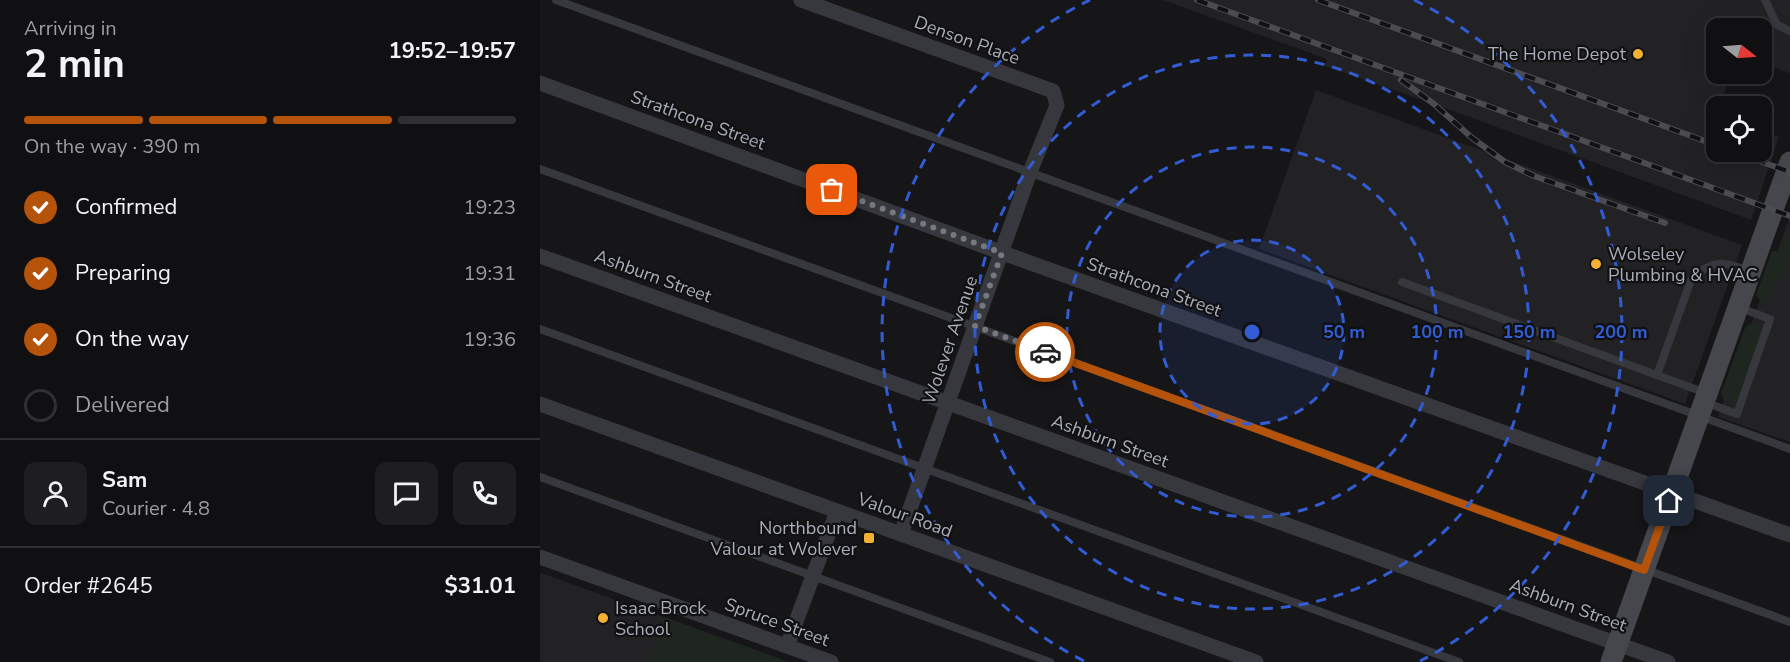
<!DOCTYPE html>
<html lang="en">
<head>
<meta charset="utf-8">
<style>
  :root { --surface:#101012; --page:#1e1e20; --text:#f1f3f6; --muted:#9c9d9f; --line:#303032; --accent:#b45309 }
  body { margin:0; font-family:"Nunito Sans",sans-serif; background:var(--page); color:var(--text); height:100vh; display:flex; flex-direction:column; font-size:22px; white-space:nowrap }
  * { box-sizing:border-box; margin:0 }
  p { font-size:20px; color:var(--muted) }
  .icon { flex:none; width:33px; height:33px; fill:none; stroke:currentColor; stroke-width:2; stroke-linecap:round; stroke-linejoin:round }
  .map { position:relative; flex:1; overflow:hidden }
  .side { display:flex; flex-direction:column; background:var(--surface); width:540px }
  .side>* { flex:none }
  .needle { width:39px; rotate:107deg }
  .buttons { position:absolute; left:1166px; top:18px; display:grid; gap:12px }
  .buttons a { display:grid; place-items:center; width:66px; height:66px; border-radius:12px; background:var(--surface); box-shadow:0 6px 24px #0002,0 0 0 2px var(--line); font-size:30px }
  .pin { position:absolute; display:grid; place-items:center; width:51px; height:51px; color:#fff; margin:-26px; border-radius:12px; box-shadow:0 3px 9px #0006 }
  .courier { position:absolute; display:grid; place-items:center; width:60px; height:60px; margin:-30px; border:4px solid #b45309; border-radius:50%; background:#fff; color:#222; box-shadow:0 2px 8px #0007 }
  .headline em { font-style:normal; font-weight:700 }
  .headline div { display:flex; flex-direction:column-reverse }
  .headline { display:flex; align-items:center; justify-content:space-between; height:102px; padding:0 24px }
  h1 { font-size:39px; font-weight:700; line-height:45px }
  .bar { display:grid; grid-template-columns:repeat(4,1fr); gap:9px 6px; align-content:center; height:72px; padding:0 24px }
  .bar i { height:8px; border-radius:4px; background:var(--line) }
  .bar .selected { background:var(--accent) }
  .bar p { grid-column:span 4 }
  .line { display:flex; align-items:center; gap:15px; padding:0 24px; border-top:2px solid var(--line) }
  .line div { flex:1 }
  .round { display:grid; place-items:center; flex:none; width:63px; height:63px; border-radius:12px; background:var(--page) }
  ol { padding:0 24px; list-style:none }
  li { display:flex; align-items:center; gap:18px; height:66px }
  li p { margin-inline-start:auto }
  li .icon { padding:6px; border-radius:50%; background:var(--accent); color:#fff; stroke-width:4 }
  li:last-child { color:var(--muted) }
  li i { width:33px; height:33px; border:3px solid var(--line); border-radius:50% }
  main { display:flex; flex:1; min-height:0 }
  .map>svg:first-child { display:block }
  .built { fill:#222225 }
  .green { fill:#1e261f }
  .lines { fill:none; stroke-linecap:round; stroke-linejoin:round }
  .lane { stroke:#37383d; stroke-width:8 }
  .street { stroke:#37383d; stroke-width:15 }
  .secondary { stroke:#45474d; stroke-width:21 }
  .rail-casing { stroke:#4a4c52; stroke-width:6 }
  .rail { stroke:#111113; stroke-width:4; stroke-dasharray:11; stroke-linecap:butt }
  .done { stroke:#757880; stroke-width:6; stroke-dasharray:0 10.8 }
  .route { stroke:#b45309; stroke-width:8 }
  .ring { fill:none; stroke:#325cd3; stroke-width:3; stroke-dasharray:10 8 }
  .poi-dot { fill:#f2b134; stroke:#111113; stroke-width:2 }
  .labels { text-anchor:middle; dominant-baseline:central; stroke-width:4.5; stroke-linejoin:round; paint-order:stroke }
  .street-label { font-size:18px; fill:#a8adb8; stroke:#111113 }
  .poi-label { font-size:18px; fill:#a8adb8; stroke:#111113; text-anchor:end }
  .centre { fill:#325cd3; stroke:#111113; stroke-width:3 }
  .ring-label { font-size:18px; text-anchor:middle; font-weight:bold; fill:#325cd3; stroke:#111113; stroke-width:4.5; stroke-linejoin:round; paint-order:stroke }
</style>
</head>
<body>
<main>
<section class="side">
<div class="headline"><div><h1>2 min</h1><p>Arriving in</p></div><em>19:52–19:57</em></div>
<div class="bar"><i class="selected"></i><i class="selected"></i><i class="selected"></i><i></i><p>On the way · 390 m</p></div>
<ol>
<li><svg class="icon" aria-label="check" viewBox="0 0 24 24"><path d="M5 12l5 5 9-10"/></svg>Confirmed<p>19:23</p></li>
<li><svg class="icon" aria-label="check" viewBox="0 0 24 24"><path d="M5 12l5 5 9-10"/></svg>Preparing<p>19:31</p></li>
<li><svg class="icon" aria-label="check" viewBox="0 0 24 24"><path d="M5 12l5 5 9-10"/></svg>On the way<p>19:36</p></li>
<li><i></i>Delivered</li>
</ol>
<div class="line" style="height:108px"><a class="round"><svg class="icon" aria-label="person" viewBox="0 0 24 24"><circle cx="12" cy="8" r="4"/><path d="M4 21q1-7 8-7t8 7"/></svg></a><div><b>Sam</b><p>Courier · 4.8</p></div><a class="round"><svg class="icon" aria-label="chat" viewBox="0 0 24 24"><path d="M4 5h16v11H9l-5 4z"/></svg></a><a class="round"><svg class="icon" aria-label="phone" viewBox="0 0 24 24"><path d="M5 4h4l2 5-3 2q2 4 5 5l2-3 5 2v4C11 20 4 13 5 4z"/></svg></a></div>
<div class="line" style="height:78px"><div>Order #2645</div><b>$31.01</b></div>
</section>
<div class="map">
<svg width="1250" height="662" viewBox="0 0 1250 662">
  <rect width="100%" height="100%" fill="#161618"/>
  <g class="built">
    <polygon points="623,0 1250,0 1250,73 1221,63 1221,28 1176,28 1176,74 1191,74 1180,106 1176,106 1176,152 1221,152 1221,131 1239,137 1211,220 894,104 785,66 787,59"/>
    <polygon points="776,90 1202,245 1145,404 719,249"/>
    <polygon points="1250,216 1250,442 1178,417"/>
    <polygon points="0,573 4,574 249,662 0,662"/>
  </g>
  <g class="green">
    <polygon points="1250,238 1250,265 1240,276 1227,302 1221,302 1216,295 1232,251 1239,252 1244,239"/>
    <polygon points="1210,324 1219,326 1223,330 1198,400 1192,403 1184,400 1181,393 1205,328"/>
    <polygon points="124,617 249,662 109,662"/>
  </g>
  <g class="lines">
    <g class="lane">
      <polyline points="16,0 1250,449"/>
      <polyline points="1225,0 1237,25 1250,31"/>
      <polyline points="0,169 1250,622"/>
      <polyline points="862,282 1117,375"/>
      <polyline points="0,329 919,662"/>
      <path d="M 1166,393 L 1117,375 L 1151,280 C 1172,258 1183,262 1210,271"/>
      <polyline points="1167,403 1197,414 1230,319 1200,308"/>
      <polyline points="0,477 510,662"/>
    </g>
    <g class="street">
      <polyline points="261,0 513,91 517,105 490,172 361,534"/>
      <polyline points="0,83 471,256 1250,535"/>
      <polyline points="0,256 1128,662"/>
      <polyline points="0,404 716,662"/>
      <polyline points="0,557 291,662"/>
      <polyline points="247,646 297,511"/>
    </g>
    <polyline class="secondary" points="1071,662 1250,162"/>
    <g class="rail-casing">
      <g id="rail">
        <polyline points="657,0 1250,216"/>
        <polyline points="778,0 1176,145"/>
        <polyline points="861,80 894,104 931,137 965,162 994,176 1125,223"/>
        <polyline points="1194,152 1250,172"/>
      </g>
    </g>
    <use href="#rail" class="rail"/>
  </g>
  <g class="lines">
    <polyline class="done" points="292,190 462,253 435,326 505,352"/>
    <polyline class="route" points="505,352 1104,570 1129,501"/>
  </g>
  <circle cx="712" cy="332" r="92" fill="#325cd3" fill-opacity=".12"/>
  <g class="ring">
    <circle cx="712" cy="332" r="92"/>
    <circle cx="712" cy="332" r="185"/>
    <circle cx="712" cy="332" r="277"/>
    <path d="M544 661A369 369 0 0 1 550 0M874 0A369 369 0 0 1 880 661"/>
  </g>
  <g class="poi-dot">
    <circle cx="1098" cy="54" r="6"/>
    <circle cx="1056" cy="264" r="6"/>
    <rect x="323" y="532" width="12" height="12" rx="3"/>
    <circle cx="63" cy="618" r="6"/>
  </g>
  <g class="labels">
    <g class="street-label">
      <text transform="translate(427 40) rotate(20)">Denson Place</text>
      <text transform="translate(158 120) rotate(20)">Strathcona Street</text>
      <text transform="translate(113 276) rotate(20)">Ashburn Street</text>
      <text transform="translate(614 287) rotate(20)">Strathcona Street</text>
      <text transform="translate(410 340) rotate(-71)">Wolever Avenue</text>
      <text transform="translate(570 441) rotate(20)">Ashburn Street</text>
      <text transform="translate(365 515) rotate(20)">Valour Road</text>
      <text transform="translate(1028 605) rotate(20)">Ashburn Street</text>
      <text transform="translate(237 622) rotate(20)">Spruce Street</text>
    </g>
    <g class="poi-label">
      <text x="1086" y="54">The Home Depot</text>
      <text x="1068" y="254" text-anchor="start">Wolseley<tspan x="1068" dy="21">Plumbing &amp; HVAC</tspan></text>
      <text x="317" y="528">Northbound<tspan x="317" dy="21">Valour at Wolever</tspan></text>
      <text x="75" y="608" text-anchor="start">Isaac Brock<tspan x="75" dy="21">School</tspan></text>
    </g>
  </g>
  <circle cx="712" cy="332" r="9" class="centre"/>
  <g class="ring-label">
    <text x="804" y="338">50 m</text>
    <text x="897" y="338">100 m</text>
    <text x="989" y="338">150 m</text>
    <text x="1081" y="338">200 m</text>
  </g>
</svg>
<div class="buttons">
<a><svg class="needle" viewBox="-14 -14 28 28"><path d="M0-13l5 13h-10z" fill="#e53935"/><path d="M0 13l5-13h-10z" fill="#9c9d9f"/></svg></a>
<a><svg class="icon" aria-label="locate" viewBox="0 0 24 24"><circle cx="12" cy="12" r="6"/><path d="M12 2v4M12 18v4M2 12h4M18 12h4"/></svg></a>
</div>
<div class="pin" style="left:292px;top:190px;background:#ea580c"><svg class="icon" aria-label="bag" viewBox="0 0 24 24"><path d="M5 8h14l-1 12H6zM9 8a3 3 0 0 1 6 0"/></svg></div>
<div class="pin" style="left:1129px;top:501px;background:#1f2937"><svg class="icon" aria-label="home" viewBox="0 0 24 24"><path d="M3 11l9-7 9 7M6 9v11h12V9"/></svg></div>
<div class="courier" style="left:505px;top:352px"><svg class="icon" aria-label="car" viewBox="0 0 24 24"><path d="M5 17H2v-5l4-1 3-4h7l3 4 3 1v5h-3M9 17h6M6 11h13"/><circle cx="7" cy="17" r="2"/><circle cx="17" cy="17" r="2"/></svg></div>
</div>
</main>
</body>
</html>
